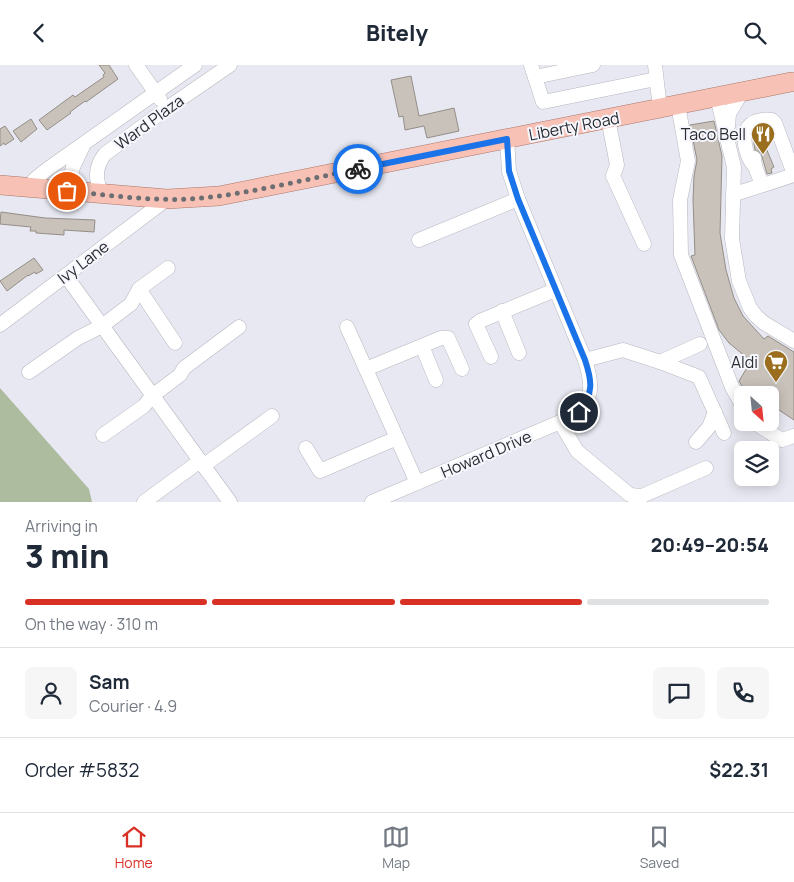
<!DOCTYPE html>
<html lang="en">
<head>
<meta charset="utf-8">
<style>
  :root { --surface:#fff; --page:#f6f6f7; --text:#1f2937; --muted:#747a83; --line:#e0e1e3; --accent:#d93025 }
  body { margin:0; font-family:Manrope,sans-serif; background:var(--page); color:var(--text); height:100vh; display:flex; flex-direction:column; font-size:19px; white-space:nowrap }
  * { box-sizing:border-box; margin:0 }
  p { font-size:16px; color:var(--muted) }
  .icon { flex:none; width:28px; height:28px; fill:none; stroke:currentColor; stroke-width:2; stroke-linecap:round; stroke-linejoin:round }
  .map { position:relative; height:437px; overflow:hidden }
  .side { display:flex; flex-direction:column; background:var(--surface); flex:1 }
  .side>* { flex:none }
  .needle { width:32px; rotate:153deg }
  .buttons { position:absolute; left:734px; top:321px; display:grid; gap:10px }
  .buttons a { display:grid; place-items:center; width:45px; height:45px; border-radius:8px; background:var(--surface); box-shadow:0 2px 12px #0003; font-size:25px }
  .pin { position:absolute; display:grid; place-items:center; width:42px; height:42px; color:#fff; margin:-21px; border:2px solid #fff; border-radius:50%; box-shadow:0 1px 5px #0007 }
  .courier { position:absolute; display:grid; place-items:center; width:50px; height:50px; margin:-25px; border:4px solid #1a73e8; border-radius:50%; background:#fff; color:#222; box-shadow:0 1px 6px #0007 }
  .headline em { font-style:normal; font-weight:800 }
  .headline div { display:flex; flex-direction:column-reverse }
  .headline { display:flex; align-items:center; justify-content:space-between; height:85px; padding:0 25px }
  h1 { font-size:32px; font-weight:800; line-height:38px }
  .bar { display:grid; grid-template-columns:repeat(4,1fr); gap:8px 5px; align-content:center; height:60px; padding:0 25px }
  .bar i { height:6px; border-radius:4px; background:var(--line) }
  .bar .on { background:var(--accent) }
  .bar p { grid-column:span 4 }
  .line { display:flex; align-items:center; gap:12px; padding:0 25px; border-top:1px solid var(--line) }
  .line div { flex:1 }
  .round { display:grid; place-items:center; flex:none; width:52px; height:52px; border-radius:8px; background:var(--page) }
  header { display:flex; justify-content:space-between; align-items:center; height:65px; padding:0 25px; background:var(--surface); font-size:22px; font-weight:800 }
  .dock { display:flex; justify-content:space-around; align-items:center; height:70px; border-top:1px solid var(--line); background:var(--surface); font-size:14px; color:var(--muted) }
  .dock a { display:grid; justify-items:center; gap:2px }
  .dock .on { color:var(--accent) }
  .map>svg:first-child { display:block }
  .green { fill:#adbc9f }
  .building { fill:#c9c2bb; stroke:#948e87 }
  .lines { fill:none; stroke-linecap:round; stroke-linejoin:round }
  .minor-casing { stroke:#b6b7c0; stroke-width:15 }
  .major-casing { stroke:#ac7466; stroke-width:20 }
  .minor { stroke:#fff; stroke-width:14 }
  .major { stroke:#f7c2b5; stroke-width:19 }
  .done { stroke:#6d6e73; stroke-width:5; stroke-dasharray:0 9 }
  .route { stroke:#1a73e8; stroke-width:6 }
  .labels { text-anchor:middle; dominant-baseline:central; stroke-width:4; stroke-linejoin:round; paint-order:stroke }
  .street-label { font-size:16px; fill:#2b2c2f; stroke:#f5f6fe }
  .poi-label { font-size:16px; fill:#2b2c2f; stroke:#f5f6fe; text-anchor:end }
</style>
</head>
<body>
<header><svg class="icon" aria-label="back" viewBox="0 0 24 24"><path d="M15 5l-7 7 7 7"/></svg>Bitely<svg class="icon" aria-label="search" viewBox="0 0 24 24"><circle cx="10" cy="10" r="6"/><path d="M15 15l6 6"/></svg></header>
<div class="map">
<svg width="794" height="437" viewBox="0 0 794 437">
  <rect width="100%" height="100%" fill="#e8e8f2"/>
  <polygon class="green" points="0,323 89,424 92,437 0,437"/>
  <g class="building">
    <polygon points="99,0 109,0 118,14 86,37 85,36 70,47 71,48 47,65 39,55 73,30 75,32 104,12 103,10 105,8"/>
    <polygon points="411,11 419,51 454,43 459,66 427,73 424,61 405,65 403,51 399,52 391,15"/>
    <polygon points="31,54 37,64 21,77 13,66"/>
    <polygon points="714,56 722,91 720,168 726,205 734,233 743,251 764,274 768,271 794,287 794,355 776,343 770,352 770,330 756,330 742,321 739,316 751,296 729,278 719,265 691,191 695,190 693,135 694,111 697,95 690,60"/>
    <polygon points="5,61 14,74 5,80 4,78 0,81 0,64"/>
    <polygon points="761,71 774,102 771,104 772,108 767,109 761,88 755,85 754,79 753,74"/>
    <polygon points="1,147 45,153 95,155 94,167 64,165 64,170 36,168 36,166 30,166 31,162 0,159"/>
    <polygon points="34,193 43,205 36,209 35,207 28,211 28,210 7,226 0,216"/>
  </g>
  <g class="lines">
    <g class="minor-casing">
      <g id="minor">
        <polyline points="136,0 160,34"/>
        <polyline points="531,0 543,37 656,14"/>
        <polyline points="655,0 660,44"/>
        <polyline points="535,12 593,0"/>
        <polyline points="717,32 734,102 732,174 739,216 750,243 756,251 764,258 794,276"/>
        <polyline points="678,40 688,96 680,135 681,190 732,322 742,340"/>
        <polyline points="608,53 617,100 613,111 644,179"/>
        <polyline points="726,63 728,61 729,49 742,27"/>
        <polyline points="754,93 755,101 762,120"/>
        <path d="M 755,101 C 750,97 749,93 747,88 C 740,67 748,52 772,55 L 775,58 L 794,109"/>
        <polyline points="29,123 35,114 49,103 195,0"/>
        <polyline points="67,126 73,102 83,81"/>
        <polyline points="733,128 738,128 794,110"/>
        <path d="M 101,129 C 96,114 94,103 105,89 L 166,44 L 230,0"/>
        <polyline points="419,175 518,134"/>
        <polyline points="66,211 230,437"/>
        <polyline points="139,224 175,278"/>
        <polyline points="502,246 519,288"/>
        <polyline points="0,260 167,134"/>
        <polyline points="347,262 417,418"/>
        <polyline points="422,281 436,315"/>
        <polyline points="491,292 476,259 480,256 555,225"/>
        <polyline points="585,295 623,285 660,297 700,279"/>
        <polyline points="660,297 699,312 724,368"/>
        <polyline points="366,304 441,273 448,273 462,304"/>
        <polyline points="29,307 78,273 102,261 131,239 139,224 168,203"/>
        <polyline points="560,357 577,386 630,430 642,431 706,403"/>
        <polyline points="755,358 782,375 794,371"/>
        <polyline points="103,370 144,341 152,331 180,310 184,303 239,262"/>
        <polyline points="696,377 709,362 715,347"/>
        <polyline points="306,383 320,406 397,373"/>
        <polyline points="203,401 272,351"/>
        <polyline points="144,437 200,396"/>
        <path d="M 372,437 L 572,352 C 594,335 593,320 585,295 L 518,134 L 509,106 L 507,74"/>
      </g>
    </g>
    <g class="major-casing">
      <polyline id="major" points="0,120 167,134 219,131 791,17"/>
    </g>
    <use href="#minor" class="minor"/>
    <use href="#major" class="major"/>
  </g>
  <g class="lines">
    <path class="done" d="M 67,126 C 107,130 149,136 189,134 C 246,130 302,115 358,104"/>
    <path class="route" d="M 358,104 L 507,74 L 509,106 L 518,134 L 585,295 C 592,316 594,328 579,347"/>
  </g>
  <defs>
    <g id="restaurant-pin" transform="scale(1.25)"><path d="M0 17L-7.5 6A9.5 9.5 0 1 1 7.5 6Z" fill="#9a6e1c" stroke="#f5f6fe"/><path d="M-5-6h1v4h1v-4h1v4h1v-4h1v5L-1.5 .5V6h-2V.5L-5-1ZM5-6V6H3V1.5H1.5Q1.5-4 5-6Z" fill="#fff"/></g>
    <g id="supermarket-pin" transform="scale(1.25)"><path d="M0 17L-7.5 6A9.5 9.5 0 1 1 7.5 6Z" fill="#9a6e1c" stroke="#f5f6fe"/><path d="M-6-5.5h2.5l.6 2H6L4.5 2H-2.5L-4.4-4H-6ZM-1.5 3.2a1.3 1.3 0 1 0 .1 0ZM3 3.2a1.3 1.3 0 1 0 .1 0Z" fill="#fff"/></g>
  </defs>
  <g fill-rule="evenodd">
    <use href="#restaurant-pin" x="763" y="69"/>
    <use href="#supermarket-pin" x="776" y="297"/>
  </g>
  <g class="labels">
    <g class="street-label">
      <text transform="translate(149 57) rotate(-36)">Ward Plaza</text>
      <text transform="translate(574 61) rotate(-11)">Liberty Road</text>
      <text transform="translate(83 197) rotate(-37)">Ivy Lane</text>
      <text transform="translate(486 389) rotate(-23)">Howard Drive</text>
    </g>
    <g class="poi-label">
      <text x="746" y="69">Taco Bell</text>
      <text x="758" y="297">Aldi</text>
    </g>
  </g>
</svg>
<div class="buttons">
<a><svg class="needle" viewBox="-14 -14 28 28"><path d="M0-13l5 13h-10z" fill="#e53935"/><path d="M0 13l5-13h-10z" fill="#747a83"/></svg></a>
<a><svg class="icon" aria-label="layers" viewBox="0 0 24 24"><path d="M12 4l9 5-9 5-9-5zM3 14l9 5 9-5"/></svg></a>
</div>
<div class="pin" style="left:67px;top:126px;background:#ea580c"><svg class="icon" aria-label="bag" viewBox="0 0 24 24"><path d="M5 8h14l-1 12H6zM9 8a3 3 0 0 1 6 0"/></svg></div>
<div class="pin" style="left:579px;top:347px;background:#1f2937"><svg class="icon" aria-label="home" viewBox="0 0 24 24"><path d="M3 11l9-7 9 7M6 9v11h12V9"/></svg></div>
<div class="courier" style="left:358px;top:104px"><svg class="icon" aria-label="bike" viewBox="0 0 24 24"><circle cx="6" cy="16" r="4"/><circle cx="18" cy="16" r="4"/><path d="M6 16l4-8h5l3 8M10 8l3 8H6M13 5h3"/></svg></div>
</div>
<section class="side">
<div class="headline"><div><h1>3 min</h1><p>Arriving in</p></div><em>20:49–20:54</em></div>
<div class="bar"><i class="on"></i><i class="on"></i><i class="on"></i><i></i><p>On the way · 310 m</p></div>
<div class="line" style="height:90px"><a class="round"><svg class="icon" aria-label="person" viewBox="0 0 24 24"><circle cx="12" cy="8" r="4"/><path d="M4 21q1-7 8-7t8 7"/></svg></a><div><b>Sam</b><p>Courier · 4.9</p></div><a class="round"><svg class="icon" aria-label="chat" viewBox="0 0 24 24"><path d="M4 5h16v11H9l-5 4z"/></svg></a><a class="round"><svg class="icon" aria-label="phone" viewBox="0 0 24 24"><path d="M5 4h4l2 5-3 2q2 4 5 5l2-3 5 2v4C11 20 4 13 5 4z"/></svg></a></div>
<div class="line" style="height:65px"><div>Order #5832</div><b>$22.31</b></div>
</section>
<nav class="dock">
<a class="on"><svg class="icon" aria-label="home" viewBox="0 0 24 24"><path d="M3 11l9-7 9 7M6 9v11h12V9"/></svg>Home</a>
<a><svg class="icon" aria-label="map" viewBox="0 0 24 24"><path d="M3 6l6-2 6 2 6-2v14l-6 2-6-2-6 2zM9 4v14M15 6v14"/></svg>Map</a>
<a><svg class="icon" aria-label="saved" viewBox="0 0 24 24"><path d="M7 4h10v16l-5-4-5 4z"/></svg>Saved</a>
</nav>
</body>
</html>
